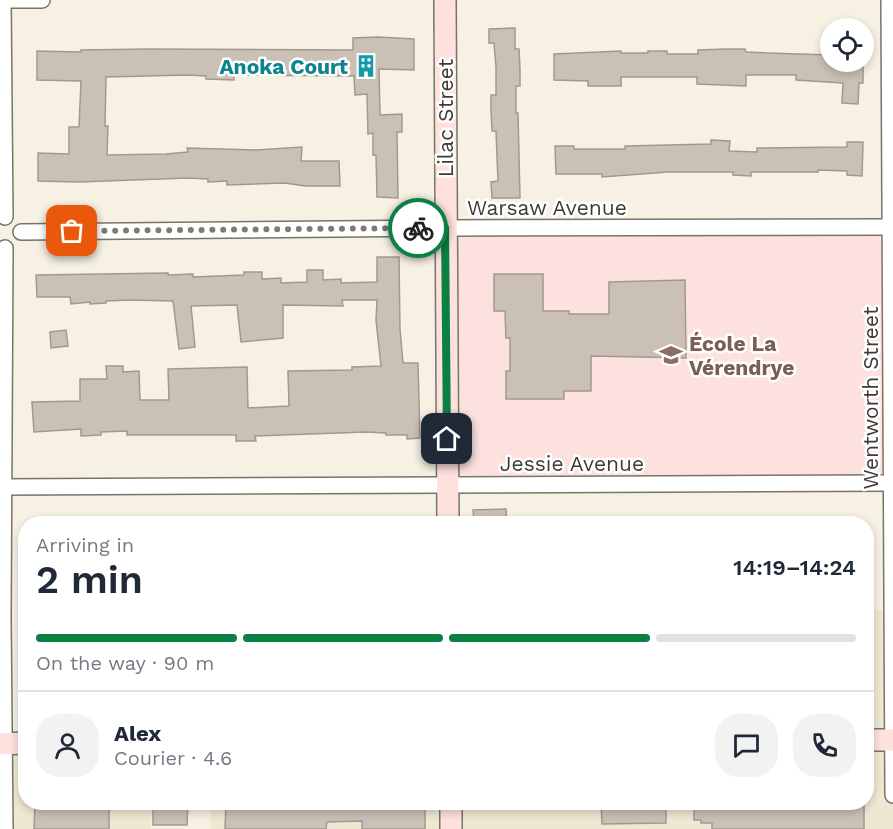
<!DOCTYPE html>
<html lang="en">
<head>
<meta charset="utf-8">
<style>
  :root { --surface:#fff; --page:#f2f2f3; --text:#1f2937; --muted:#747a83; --line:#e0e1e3; --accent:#0b8043 }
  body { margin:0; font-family:"Work Sans",sans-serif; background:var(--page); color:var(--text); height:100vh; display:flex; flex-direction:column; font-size:22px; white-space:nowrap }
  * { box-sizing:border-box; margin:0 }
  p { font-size:20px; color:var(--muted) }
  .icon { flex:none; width:33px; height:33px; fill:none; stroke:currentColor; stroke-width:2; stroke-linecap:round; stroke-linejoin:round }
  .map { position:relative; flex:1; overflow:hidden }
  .side { position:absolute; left:18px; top:516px; width:856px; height:294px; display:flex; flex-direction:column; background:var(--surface); border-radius:24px; box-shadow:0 3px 9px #0003 }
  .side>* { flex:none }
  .buttons { position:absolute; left:820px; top:18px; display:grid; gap:12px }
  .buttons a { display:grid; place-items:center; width:54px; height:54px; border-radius:50%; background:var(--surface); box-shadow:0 3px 9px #0003; font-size:30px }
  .pin { position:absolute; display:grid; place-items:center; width:51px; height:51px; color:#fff; margin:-26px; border-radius:12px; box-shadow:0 3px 9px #0006 }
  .courier { position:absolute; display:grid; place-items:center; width:60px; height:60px; margin:-30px; border:4px solid #0b8043; border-radius:50%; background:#fff; color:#222; box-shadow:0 2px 8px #0007 }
  .head em { font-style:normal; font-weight:600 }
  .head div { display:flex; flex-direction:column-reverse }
  .head { display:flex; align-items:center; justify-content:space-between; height:102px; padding:0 18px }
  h1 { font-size:39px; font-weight:600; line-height:45px }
  .bar { display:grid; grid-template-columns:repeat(4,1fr); gap:9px 6px; align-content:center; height:72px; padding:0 18px }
  .bar i { height:8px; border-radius:4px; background:var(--line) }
  .bar .on { background:var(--accent) }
  .bar p { grid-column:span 4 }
  .line { display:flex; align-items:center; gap:15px; padding:0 18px; border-top:2px solid var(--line) }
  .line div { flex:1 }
  .round { display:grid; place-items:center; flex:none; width:63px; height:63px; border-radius:24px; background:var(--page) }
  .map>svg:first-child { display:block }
  .built { fill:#f0e7d3 }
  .education { fill:#fce1df }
  .building { fill:#cbc0b6; stroke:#a3988f; stroke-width:1.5 }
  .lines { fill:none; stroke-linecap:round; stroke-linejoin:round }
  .street-casing { stroke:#797468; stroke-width:18 }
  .secondary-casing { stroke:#797468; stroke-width:24 }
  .street { stroke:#fff; stroke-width:15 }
  .secondary { stroke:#fee0dd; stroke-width:21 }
  .done { stroke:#7e7b73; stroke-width:6; stroke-dasharray:0 10.8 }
  .route { stroke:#0b8043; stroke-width:8 }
  .labels { text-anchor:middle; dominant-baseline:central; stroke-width:5; stroke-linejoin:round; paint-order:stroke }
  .culture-label { font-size:21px; font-weight:bold; fill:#0d838f; stroke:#fff; text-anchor:end }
  .street-label { font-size:21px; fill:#3d3b36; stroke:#fff }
  .education-label { font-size:21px; font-weight:bold; fill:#785e54; stroke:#fff; text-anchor:start }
</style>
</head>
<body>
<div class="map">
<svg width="893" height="829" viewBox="0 0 893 829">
  <rect width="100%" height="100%" fill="#f7f1e4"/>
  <g class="built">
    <polygon points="867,610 893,610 893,829 327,829 326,803 867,802"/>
    <polygon points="4,744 25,744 26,802 152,803 151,829 0,829"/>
    <polygon points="211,803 270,803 270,829 210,829"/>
  </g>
  <polygon class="education" points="458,233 884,235 884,477 457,475"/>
  <g class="building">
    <polygon points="515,28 515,49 519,49 520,69 520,86 516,86 516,113 518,113 520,198 492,198 491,182 498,181 496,131 492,131 491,111 491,95 496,95 496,67 494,43 489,43 489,29"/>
    <polygon points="378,37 414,39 414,70 379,69 380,115 402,114 402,132 397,132 398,198 377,197 376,155 373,155 373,133 368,134 367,94 355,95 354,76 234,75 234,80 206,79 206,76 187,75 106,77 105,126 108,126 107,155 166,154 188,152 187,148 256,150 302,147 301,161 339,161 340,186 305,186 285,183 227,185 227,181 208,182 208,179 188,178 79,182 38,181 38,153 69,154 69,127 79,127 81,81 37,80 37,51 81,52 81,50 147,49 353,50 353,38"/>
    <polygon points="726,49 745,49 746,52 767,53 831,55 831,62 863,62 863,83 859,83 858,104 842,103 843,83 796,80 796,75 746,75 746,86 697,84 697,77 621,77 621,86 588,86 588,81 554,80 554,54 621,51 621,53 648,53 648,51 667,51 667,54 698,54 698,50"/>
    <polygon points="711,140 730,141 729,151 757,152 757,148 847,147 847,142 863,142 862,176 847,175 847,171 818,170 818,172 751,172 751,176 733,175 733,172 668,172 602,177 602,174 556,174 555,146 574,146 574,149 625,149 625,146 711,144"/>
    <polygon points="377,257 399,257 400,329 403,363 418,363 420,438 407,439 407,435 386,435 386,433 366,432 255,436 256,441 236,441 236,435 127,435 127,431 101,432 101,435 81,436 81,429 34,432 32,402 80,401 80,379 107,379 106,366 123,366 123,372 139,371 140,400 169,400 168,369 247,367 248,408 289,406 288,371 352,370 352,367 381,366 376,320 377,300 342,300 343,306 283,305 283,338 241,342 237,305 191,306 195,347 179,349 173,301 129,300 106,301 106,303 90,304 90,302 71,304 70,297 37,297 36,275 168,273 168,275 193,274 193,277 244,275 244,272 262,272 262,279 281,278 281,283 307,282 307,270 323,270 323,280 341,279 341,283 377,282"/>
    <polygon points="494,274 543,274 543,311 569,311 569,314 609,314 609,282 685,280 686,358 591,356 591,391 564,391 564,399 506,399 506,371 510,371 510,338 506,338 505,311 494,311"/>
    <polygon points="66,330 68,346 51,348 50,332"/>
    <polygon points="506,509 507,524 474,524 473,510"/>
    <polygon points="35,802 109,802 109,829 34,829"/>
    <polygon points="153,802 188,802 187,825 153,825"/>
    <polygon points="226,802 425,802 425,829 362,829 362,821 327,822 326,829 225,829"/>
    <polygon points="601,802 666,802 666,823 602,824"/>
    <polygon points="694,802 864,805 864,829 712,829 712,823 701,823 701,820 694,820"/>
  </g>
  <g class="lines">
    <g class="street-casing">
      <g id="street">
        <polyline points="0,0 42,0"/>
        <polyline points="3,0 5,217"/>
        <polyline points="889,0 893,795"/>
        <polyline points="21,232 445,228 893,227"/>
        <polyline points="0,487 893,483"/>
        <polyline points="5,829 3,618 5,248"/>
      </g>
    </g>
    <g class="secondary-casing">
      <g id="secondary">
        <polyline points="445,0 448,524"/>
        <polyline points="867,740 893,740"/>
        <polyline points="0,744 26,743"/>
        <polyline points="451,802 451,829"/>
      </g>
    </g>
    <use href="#street" class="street"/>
    <use href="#secondary" class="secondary"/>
  </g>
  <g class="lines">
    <polyline class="done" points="72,231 418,228"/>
    <polyline class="route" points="418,228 445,228 447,439"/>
  </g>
  <defs>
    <g id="building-bare" transform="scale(1.8)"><path d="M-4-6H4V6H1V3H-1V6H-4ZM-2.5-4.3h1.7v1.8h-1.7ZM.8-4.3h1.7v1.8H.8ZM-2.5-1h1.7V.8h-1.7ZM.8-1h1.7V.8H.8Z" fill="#0f9aa8" stroke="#fff" stroke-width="2.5" paint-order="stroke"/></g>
    <g id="school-bare" transform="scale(1.8)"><path d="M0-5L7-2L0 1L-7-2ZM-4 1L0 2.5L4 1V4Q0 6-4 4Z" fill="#8d6e63" stroke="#fff" stroke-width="2.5" paint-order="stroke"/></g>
  </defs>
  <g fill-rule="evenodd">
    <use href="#building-bare" x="366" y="66"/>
    <use href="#school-bare" x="671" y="355"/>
  </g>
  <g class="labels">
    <g class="culture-label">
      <text x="348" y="66">Anoka Court</text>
    </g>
    <g class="street-label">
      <text transform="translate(445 118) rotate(-90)">Lilac Street</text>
      <text x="547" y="207">Warsaw Avenue</text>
      <text transform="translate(870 398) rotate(-90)">Wentworth Street</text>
      <text x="572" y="463">Jessie Avenue</text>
    </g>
    <g class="education-label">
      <text x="689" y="343">École La<tspan x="689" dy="24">Vérendrye</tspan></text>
    </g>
  </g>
</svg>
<div class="buttons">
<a><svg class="icon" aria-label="locate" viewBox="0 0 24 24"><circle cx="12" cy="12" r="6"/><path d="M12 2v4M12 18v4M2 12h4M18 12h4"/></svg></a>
</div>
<div class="pin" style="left:72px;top:231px;background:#ea580c"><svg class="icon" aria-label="bag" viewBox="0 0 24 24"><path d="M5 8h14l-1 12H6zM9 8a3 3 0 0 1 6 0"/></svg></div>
<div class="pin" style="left:447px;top:439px;background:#1f2937"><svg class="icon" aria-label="home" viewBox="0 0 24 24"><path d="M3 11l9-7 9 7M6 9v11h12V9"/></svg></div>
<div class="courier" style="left:418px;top:228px"><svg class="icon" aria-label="bike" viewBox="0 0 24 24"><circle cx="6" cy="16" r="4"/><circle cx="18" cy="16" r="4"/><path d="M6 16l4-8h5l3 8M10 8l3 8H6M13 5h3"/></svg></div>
<section class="side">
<div class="head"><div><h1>2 min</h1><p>Arriving in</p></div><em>14:19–14:24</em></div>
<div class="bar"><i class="on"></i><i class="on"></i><i class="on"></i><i></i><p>On the way · 90 m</p></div>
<div class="line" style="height:108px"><a class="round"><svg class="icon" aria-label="person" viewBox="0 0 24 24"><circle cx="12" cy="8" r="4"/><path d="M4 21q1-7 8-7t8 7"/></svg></a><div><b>Alex</b><p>Courier · 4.6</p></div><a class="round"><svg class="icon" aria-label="chat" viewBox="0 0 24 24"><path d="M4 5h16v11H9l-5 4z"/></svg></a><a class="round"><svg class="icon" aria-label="phone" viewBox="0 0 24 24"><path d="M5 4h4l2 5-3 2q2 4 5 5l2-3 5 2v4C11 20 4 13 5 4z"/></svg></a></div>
</section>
</div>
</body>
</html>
